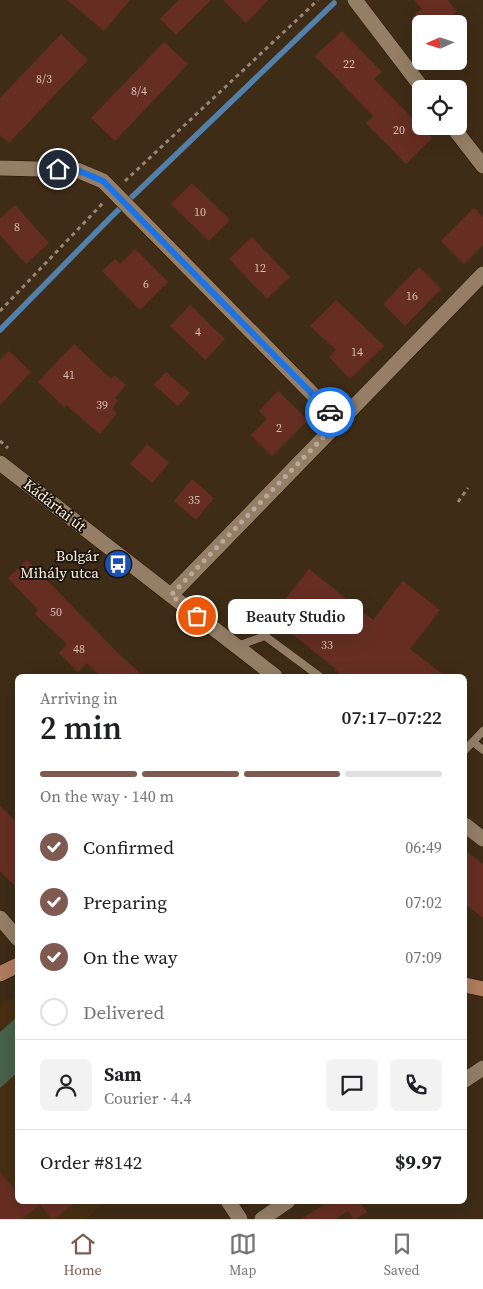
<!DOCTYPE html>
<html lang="en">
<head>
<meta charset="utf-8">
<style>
  :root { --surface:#fff; --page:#f2f2f2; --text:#202124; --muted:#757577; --line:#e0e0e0; --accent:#7f5a50 }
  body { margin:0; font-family:"Source Serif 4",serif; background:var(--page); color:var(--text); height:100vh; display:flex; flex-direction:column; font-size:19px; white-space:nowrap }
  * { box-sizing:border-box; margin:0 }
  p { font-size:16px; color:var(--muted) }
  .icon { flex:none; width:28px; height:28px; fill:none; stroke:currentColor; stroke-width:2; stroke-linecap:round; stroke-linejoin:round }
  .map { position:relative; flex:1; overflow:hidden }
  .sheet { position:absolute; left:15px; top:674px; width:452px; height:530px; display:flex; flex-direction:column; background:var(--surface); border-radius:8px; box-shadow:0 5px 20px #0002 }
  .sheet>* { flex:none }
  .needle { width:32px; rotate:267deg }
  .buttons { position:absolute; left:412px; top:15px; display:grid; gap:10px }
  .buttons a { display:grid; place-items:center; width:55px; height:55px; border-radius:8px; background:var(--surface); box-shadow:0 5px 20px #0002; font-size:25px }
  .pin { position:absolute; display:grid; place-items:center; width:42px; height:42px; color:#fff; margin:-21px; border:2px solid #fff; border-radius:50%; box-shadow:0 1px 5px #0007 }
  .courier { position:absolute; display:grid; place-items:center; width:50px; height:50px; margin:-25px; border:4px solid #1a73e8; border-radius:50%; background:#fff; color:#222; box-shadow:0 1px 6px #0007 }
  .bubble { position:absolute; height:35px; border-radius:8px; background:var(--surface); box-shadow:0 5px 20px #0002; font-size:16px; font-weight:600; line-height:35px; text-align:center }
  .headline em { font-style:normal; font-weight:600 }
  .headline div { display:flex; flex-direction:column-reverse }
  .headline { display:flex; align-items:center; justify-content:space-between; height:85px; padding:0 25px }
  h1 { font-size:32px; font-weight:600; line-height:38px }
  .bar { display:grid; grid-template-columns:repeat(4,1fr); gap:8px 5px; align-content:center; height:60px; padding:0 25px }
  .bar i { height:6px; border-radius:4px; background:var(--line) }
  .bar .selected { background:var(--accent) }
  .bar p { grid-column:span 4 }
  .line { display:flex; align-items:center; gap:12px; padding:0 25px; border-top:1px solid var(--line) }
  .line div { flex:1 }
  .round { display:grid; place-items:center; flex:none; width:52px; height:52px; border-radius:8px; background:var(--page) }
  ol { padding:0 25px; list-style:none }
  li { display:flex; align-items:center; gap:15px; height:55px }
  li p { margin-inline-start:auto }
  li .icon { padding:5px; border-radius:50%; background:var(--accent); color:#fff; stroke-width:4 }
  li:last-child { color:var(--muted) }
  li i { width:28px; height:28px; border:2px solid var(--line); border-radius:50% }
  .tab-bar { display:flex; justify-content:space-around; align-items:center; height:70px; border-top:1px solid var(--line); background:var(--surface); font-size:14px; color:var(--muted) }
  .tab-bar a { display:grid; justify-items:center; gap:2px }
  .tab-bar .selected { color:var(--accent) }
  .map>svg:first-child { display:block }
  .built { fill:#472f13 }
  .garden { fill:#466248 }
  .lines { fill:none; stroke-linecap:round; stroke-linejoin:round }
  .stream { stroke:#5181ab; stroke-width:5.5 }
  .building { fill:#662e22 }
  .lane-casing { stroke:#251301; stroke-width:9 }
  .street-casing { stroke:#251301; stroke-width:16 }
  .secondary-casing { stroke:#251301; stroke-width:16 }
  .path { stroke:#978876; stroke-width:3; stroke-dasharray:4 4; stroke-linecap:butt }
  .lane { stroke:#947e66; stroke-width:8 }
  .street { stroke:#947e66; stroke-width:15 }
  .secondary { stroke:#af7c5e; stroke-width:15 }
  .done { stroke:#b9aa9a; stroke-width:5; stroke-dasharray:0 9 }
  .route { stroke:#1a73e8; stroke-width:6 }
  .labels { text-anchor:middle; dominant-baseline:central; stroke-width:4; stroke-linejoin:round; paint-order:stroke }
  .number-label { font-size:12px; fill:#d6beb1 }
  .street-label { font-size:15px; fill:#fbeee1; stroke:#1e160d }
  .poi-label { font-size:15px; fill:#fbeee1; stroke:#1e160d; text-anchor:end }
</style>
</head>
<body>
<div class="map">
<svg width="483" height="1219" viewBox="0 0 483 1219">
  <rect width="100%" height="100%" fill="#3e2c16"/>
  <polygon class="built" points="17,996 18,1201 106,1201 85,1219 0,1219 0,1006"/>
  <polygon class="garden" points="17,1017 17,1073 0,1088 0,1032"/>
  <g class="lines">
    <polyline class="stream" points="0,330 111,217 334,3"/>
  </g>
  <g class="building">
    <polygon points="67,0 130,0 104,31"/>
    <polygon points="179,0 211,0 176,35 160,19"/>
    <polygon points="223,0 268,0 246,23"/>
    <polygon points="414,0 448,0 457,12 441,24 422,24 415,14 422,9"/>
    <polygon points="342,31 382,72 374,79 432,138 406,164 366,123 373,116 315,56"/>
    <polygon points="61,34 88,60 9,143 0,135 0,98"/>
    <polygon points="164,42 188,64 115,141 91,118"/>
    <polygon points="192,183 230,220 209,241 171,204"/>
    <polygon points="15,205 49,243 26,264 0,235 0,219"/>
    <polygon points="474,208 483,217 483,245 464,264 441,241"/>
    <polygon points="252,237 290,277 267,299 229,259"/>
    <polygon points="135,249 168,282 140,310 102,271 115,259 120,264"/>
    <polygon points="419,267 441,289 405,326 383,304"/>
    <polygon points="336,300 384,346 350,379 329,357 336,350 310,326"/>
    <polygon points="190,305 225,339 205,360 170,326"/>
    <polygon points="74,344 111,379 114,375 126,385 115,398 118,401 112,409 117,413 100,434 66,405 64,407 38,382"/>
    <polygon points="9,351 31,372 0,405 0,360"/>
    <polygon points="166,372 190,393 178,406 154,385"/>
    <polygon points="278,391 308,420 272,456 251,435 267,419 259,411"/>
    <polygon points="147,444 169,463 152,483 130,464"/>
    <polygon points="192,479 214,498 196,520 174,501"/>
    <polygon points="27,560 117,652 143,676 100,676 87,663 78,672 59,653 67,644 35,614 38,610 8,578"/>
    <polygon points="309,569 373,620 403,581 440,610 410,649 445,676 342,676 335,670 336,669 271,617"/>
    <polygon points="0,806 18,824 18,889 0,871"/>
    <polygon points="465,850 483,864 483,918 465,904"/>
    <polygon points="0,1172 18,1194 18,1201 77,1201 55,1219 52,1219 40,1205 22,1219 0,1219"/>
    <polygon points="330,1201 365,1201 361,1203 367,1212 356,1219 353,1219 348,1211 336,1219 301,1219"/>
  </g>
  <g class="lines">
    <g class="lane-casing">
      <g id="lane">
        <polyline points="237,646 265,636 319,676"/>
        <polyline points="473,742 483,750"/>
        <polyline points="465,750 483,731"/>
      </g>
    </g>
    <g class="street-casing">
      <g id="street">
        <polyline points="355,0 423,89"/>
        <polyline points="452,126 483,166"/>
        <polyline points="0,168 77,170 103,181 339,421"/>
        <polyline points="0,463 275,676"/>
        <polyline points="171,595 483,274"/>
        <polyline points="465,825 483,839"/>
        <polyline points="0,918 18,939"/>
        <polyline points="465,1080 483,1068"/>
        <polyline points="228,1201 240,1219"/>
        <polyline points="262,1219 288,1201"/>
      </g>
    </g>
    <g class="secondary-casing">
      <g id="secondary">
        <polyline points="0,974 18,965"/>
        <polyline points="465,985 483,989"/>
      </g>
    </g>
    <g class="path">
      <polyline points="125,181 318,0"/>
      <polyline points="0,311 103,203"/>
      <polyline points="0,441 8,448"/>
      <polyline points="458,502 468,488"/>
    </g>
    <use href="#lane" class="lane"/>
    <use href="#street" class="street"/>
    <use href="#secondary" class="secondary"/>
  </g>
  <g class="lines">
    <polyline class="done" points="197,616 171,595 339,421 330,412"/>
    <polyline class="route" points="58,169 77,170 103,181 330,412"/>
  </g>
  <defs>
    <g id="bus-disc" transform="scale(1.4375)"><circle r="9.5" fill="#1a4fb4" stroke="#1e160d"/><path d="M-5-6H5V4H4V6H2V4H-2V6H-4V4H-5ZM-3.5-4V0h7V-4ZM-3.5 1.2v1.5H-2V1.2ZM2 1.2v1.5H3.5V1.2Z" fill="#fff"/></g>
  </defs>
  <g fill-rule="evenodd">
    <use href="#bus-disc" x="118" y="564"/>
  </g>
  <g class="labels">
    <g class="number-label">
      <text x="349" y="64">22</text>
      <text x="44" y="79">8/3</text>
      <text x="139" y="91">8/4</text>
      <text x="399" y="130">20</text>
      <text x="200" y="212">10</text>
      <text x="17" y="227">8</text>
      <text x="260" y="268">12</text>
      <text x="146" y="284">6</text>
      <text x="412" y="296">16</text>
      <text x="198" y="332">4</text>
      <text x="357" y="352">14</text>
      <text x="69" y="375">41</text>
      <text x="102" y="405">39</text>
      <text x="279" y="428">2</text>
      <text x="194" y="500">35</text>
      <text x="56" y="612">50</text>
      <text x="327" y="645">33</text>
      <text x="79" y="649">48</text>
    </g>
    <g class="street-label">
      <text transform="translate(55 505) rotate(38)">Kádártai út</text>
    </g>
    <g class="poi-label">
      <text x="99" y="555">Bolgár<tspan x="99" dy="17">Mihály utca</tspan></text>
    </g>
  </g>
</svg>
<div class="buttons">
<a><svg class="needle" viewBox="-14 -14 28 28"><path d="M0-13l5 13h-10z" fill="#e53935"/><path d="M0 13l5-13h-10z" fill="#757577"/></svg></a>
<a><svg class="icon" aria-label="locate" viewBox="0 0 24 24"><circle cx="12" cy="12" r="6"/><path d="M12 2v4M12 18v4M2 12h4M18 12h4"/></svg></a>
</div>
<div class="pin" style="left:197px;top:616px;background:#ea580c"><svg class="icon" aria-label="bag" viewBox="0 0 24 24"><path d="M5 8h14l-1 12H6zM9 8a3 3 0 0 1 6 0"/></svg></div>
<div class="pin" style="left:58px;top:169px;background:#1f2937"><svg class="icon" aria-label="home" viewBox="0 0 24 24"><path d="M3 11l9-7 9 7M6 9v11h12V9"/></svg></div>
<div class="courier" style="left:330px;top:412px"><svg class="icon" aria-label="car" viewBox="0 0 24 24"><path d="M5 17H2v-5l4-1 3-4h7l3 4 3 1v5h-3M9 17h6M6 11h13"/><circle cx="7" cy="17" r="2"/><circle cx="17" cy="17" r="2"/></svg></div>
<div class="bubble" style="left:228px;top:599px;width:135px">Beauty Studio</div>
<section class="sheet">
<div class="headline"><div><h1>2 min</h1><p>Arriving in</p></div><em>07:17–07:22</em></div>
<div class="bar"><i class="selected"></i><i class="selected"></i><i class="selected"></i><i></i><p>On the way · 140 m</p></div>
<ol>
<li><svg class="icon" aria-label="check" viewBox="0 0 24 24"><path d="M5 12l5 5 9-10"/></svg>Confirmed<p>06:49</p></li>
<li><svg class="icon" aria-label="check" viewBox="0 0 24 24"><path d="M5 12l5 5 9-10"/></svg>Preparing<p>07:02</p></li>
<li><svg class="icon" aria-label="check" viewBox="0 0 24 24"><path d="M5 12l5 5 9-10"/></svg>On the way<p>07:09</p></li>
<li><i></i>Delivered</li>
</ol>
<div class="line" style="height:90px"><a class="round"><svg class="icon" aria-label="person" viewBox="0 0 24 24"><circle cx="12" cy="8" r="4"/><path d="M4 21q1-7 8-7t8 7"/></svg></a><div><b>Sam</b><p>Courier · 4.4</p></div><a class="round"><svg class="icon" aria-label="chat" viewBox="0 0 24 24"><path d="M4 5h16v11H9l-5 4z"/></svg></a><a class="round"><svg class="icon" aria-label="phone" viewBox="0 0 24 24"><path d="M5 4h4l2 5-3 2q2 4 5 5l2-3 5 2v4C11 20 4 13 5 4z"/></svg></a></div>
<div class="line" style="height:65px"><div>Order #8142</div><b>$9.97</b></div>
</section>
</div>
<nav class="tab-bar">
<a class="selected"><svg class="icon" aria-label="home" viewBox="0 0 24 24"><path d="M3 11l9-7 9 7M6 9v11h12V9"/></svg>Home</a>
<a><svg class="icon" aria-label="map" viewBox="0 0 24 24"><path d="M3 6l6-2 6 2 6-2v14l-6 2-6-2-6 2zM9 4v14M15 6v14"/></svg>Map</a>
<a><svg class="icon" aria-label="saved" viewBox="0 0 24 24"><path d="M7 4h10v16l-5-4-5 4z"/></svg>Saved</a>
</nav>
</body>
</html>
